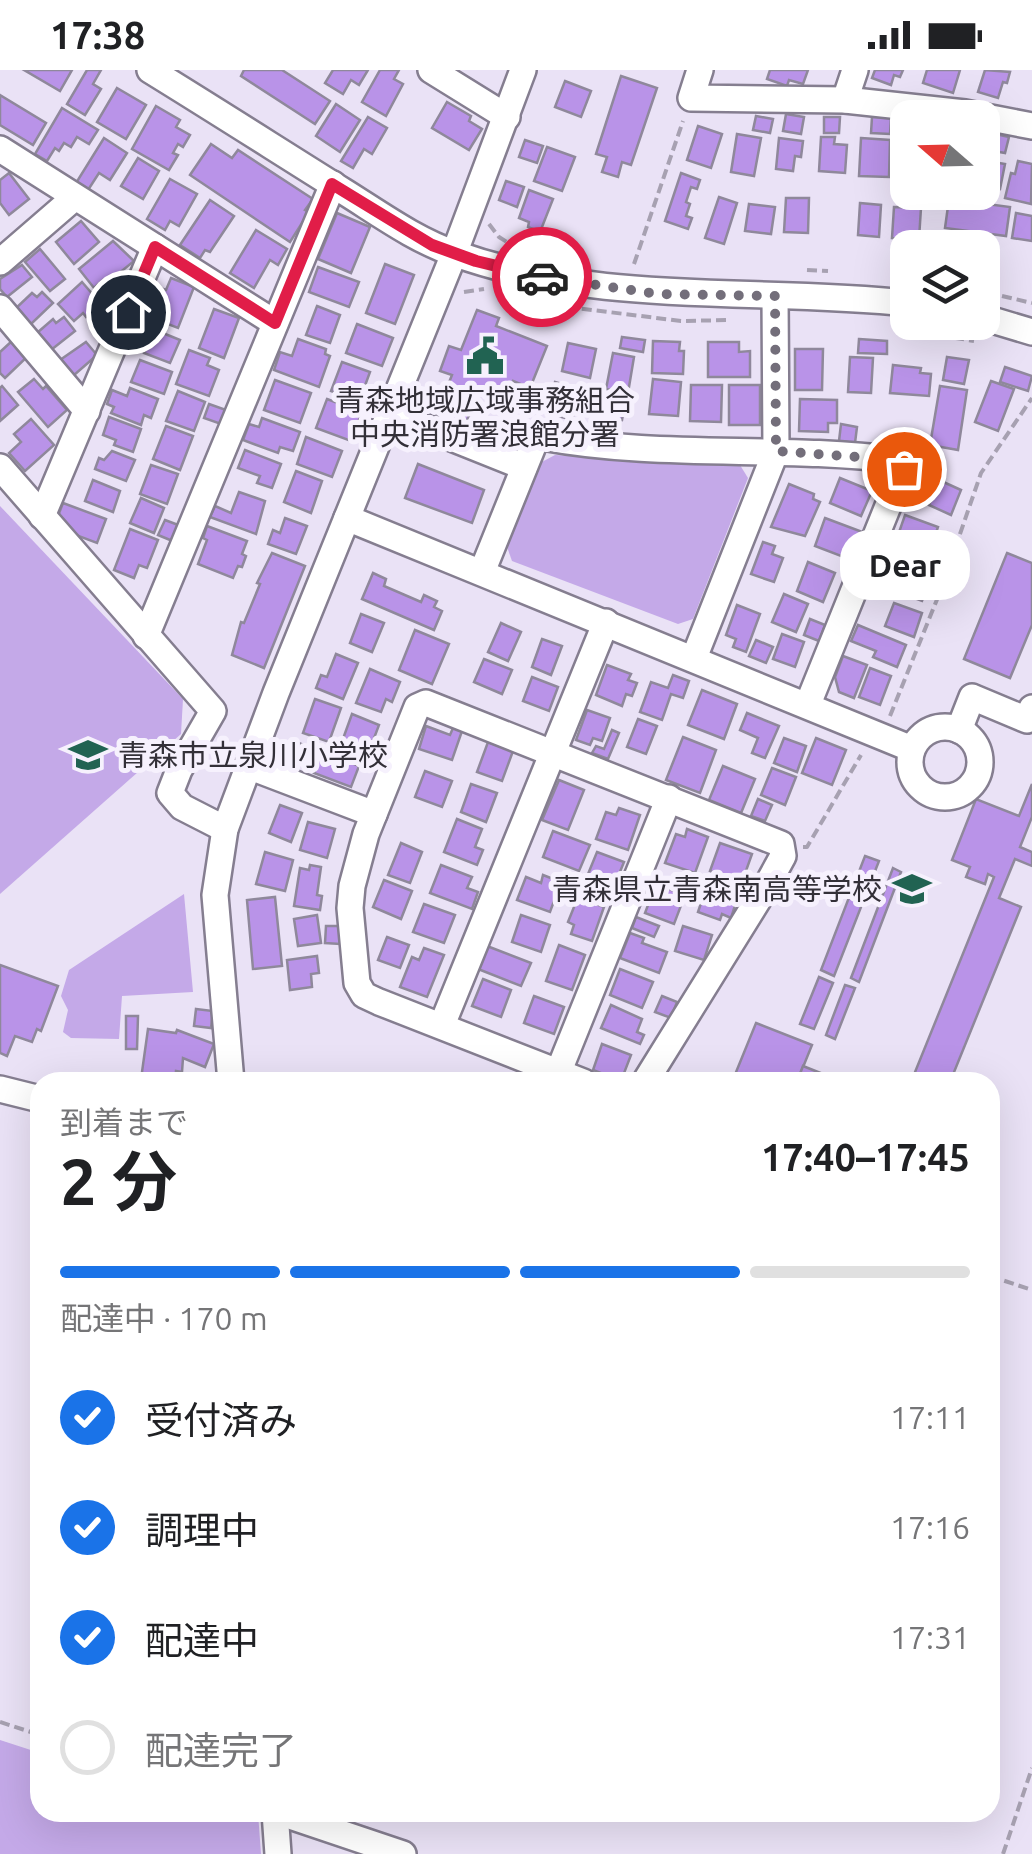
<!DOCTYPE html>
<html lang="ja">
<head>
<meta charset="utf-8">
<style>
  :root { --surface:#fff; --page:#f6f6f6; --text:#202124; --muted:#757577; --line:#e0e0e0; --accent:#1a73e8 }
  body { margin:0; font-family:Ubuntu,"Noto Sans JP",sans-serif; background:var(--page); color:var(--text); height:100vh; display:flex; flex-direction:column; font-size:38px; white-space:nowrap }
  * { box-sizing:border-box; margin:0 }
  p { font-size:32px; color:var(--muted) }
  .icon { flex:none; width:55px; height:55px; fill:none; stroke:currentColor; stroke-width:2; stroke-linecap:round; stroke-linejoin:round }
  .map { position:relative; flex:1; overflow:hidden }
  .side { position:absolute; left:30px; top:1002px; width:970px; height:750px; display:flex; flex-direction:column; background:var(--surface); border-radius:30px; box-shadow:0 10px 40px #0002 }
  .side>* { flex:none }
  .needle { width:65px; rotate:290deg }
  .controls { position:absolute; left:890px; top:30px; display:grid; gap:20px }
  .controls a { display:grid; place-items:center; width:110px; height:110px; border-radius:20px; background:var(--surface); box-shadow:0 10px 40px #0002; font-size:50px }
  .pin { position:absolute; display:grid; place-items:center; width:85px; height:85px; color:#fff; margin:-42px; border:5px solid #fff; border-radius:50%; box-shadow:0 2px 10px #0007 }
  .courier { position:absolute; display:grid; place-items:center; width:100px; height:100px; margin:-50px; border:8px solid #e11d48; border-radius:50%; background:#fff; color:#222; box-shadow:0 2px 12px #0007 }
  .bubble { position:absolute; height:70px; border-radius:30px; background:var(--surface); box-shadow:0 10px 40px #0002; font-size:32px; font-weight:700; line-height:70px; text-align:center }
  .head em { font-style:normal; font-weight:700 }
  .head div { display:flex; flex-direction:column-reverse }
  .head { display:flex; align-items:center; justify-content:space-between; height:170px; padding:0 30px }
  h1 { font-size:65px; font-weight:700; line-height:75px }
  .bar { display:grid; grid-template-columns:repeat(4,1fr); gap:15px 10px; align-content:center; height:120px; padding:0 30px }
  .bar i { height:12px; border-radius:8px; background:var(--line) }
  .bar .current { background:var(--accent) }
  .bar p { grid-column:span 4 }
  ol { padding:0 30px; list-style:none }
  li { display:flex; align-items:center; gap:30px; height:110px }
  li p { margin-inline-start:auto }
  li .icon { padding:10px; border-radius:50%; background:var(--accent); color:#fff; stroke-width:4 }
  li:last-child { color:var(--muted) }
  li i { width:55px; height:55px; border:5px solid var(--line); border-radius:50% }
  .status { display:flex; justify-content:space-between; align-items:center; height:70px; padding:0 50px; background:var(--surface); direction:ltr }
  .status svg { height:28px; fill:currentColor }
  .map>svg:first-child { display:block }
  .green { fill:#c4a9e8 }
  .building { fill:#b993e8; stroke:#8f889b; stroke-width:2.5 }
  .lines { fill:none; stroke-linecap:round; stroke-linejoin:round }
  .minor-casing { stroke:#857e90; stroke-width:30 }
  .path { stroke:#a7a1b1; stroke-width:4; stroke-dasharray:10 5; stroke-linecap:butt }
  .minor { stroke:#fff; stroke-width:25 }
  .done { stroke:#736e7a; stroke-width:10; stroke-dasharray:0 18 }
  .route { stroke:#e11d48; stroke-width:12 }
  .labels { text-anchor:middle; dominant-baseline:central; stroke-width:10; stroke-linejoin:round; paint-order:stroke }
  .poi-label { font-size:30px; fill:#333038; stroke:#f6f1fd }
</style>
</head>
<body>
<div class="status"><b>17:38</b><svg viewBox="0 0 49 12"><path d="M0 12V9h3v3zM5 12V6h3v6zM10 12V3h3v9zM15 12V0h3v12zM26 1h20v11H26zM47 4h2v5h-2z"/></svg></div>
<div class="map">
<svg width="1032" height="1784" viewBox="0 0 1032 1784">
  <rect width="100%" height="100%" fill="#eae2f6"/>
  <g class="green">
    <polygon points="555,385 740,395 748,408 693,549 678,554 512,491 506,474 540,393"/>
    <polygon points="0,436 183,629 181,664 0,824"/>
    <polygon points="184,824 193,922 122,926 119,969 71,968 63,962 68,940 61,926 69,900"/>
    <polygon points="0,1670 40,1683 40,1742 258,1743 261,1784 0,1784"/>
  </g>
  <g class="building">
    <polygon points="24,0 72,0 60,21"/>
    <polygon points="87,0 101,0 93,14 101,19 85,45 67,34"/>
    <polygon points="244,0 282,0 330,31 315,54 241,6"/>
    <polygon points="333,0 368,0 359,15 351,10 343,24 325,13"/>
    <polygon points="380,0 399,0 394,9 403,14 386,46 362,32"/>
    <polygon points="770,0 808,0 803,14 789,10 787,16 767,9"/>
    <polygon points="875,0 903,0 900,7 894,5 891,15 872,8"/>
    <polygon points="927,0 960,0 953,23 923,13"/>
    <polygon points="985,0 1010,2 1007,13 1003,12 998,28 978,22"/>
    <polygon points="621,6 657,18 631,95 622,92 618,107 602,102 607,87 596,84"/>
    <polygon points="565,11 591,21 581,47 555,37"/>
    <polygon points="117,18 146,35 126,69 97,52"/>
    <polygon points="0,25 46,53 33,75 0,55"/>
    <polygon points="447,32 471,46 469,51 482,59 469,80 432,58"/>
    <polygon points="336,34 360,50 340,82 316,66"/>
    <polygon points="156,36 180,50 176,57 190,65 183,77 178,74 173,83 178,85 169,100 132,79"/>
    <polygon points="62,38 98,60 89,74 77,67 71,77 64,73 59,81 55,78 47,91 35,84"/>
    <polygon points="786,44 804,47 801,64 783,61"/>
    <polygon points="756,46 773,49 770,63 753,60"/>
    <polygon points="368,47 387,58 372,84 364,79 353,98 341,91"/>
    <polygon points="824,47 840,47 839,63 824,63"/>
    <polygon points="872,47 891,47 890,64 871,63"/>
    <polygon points="698,56 722,64 711,98 687,90"/>
    <polygon points="991,63 1009,67 1005,83 988,80"/>
    <polygon points="737,64 761,68 754,106 731,102"/>
    <polygon points="821,67 835,67 834,74 847,75 845,103 819,101"/>
    <polygon points="104,68 127,83 110,110 99,103 88,120 76,113"/>
    <polygon points="779,68 803,71 801,87 795,86 793,101 776,99"/>
    <polygon points="861,68 890,70 889,107 859,106"/>
    <polygon points="525,70 543,76 537,93 519,87"/>
    <polygon points="211,74 232,88 238,80 313,129 305,140 309,142 290,172 190,105"/>
    <polygon points="900,76 908,76 908,116 898,115"/>
    <polygon points="547,77 575,87 562,121 534,111"/>
    <polygon points="138,88 159,101 143,129 121,116"/>
    <polygon points="982,90 1005,94 1000,119 982,116"/>
    <polygon points="1018,91 1032,94 1031,134 1005,128 1011,103 1015,104"/>
    <polygon points="9,103 29,129 9,145 0,133 0,110"/>
    <polygon points="681,103 700,110 697,119 691,117 686,132 690,134 686,146 692,148 688,159 665,151"/>
    <polygon points="170,109 197,124 179,156 170,151 165,160 147,149"/>
    <polygon points="506,111 524,117 517,137 499,130"/>
    <polygon points="529,120 553,129 540,162 528,157 529,152 519,148"/>
    <polygon points="719,127 737,133 724,174 705,168"/>
    <polygon points="786,128 809,128 808,163 784,162"/>
    <polygon points="949,129 1010,137 1006,166 945,158"/>
    <polygon points="210,130 234,146 210,182 205,180 200,188 180,175"/>
    <polygon points="860,133 881,135 879,167 858,165"/>
    <polygon points="749,134 775,137 771,164 745,161"/>
    <polygon points="894,137 921,138 919,169 892,168"/>
    <polygon points="337,143 370,157 351,203 318,189"/>
    <polygon points="1016,143 1032,146 1032,171 1012,168"/>
    <polygon points="81,151 99,172 74,194 56,172"/>
    <polygon points="256,160 287,179 278,195 270,190 254,218 230,203"/>
    <polygon points="113,171 134,191 106,214 103,210 94,218 79,199"/>
    <polygon points="40,179 65,209 50,221 25,192"/>
    <polygon points="385,194 414,205 395,254 366,243"/>
    <polygon points="22,195 32,207 7,227 0,219 0,209"/>
    <polygon points="318,197 359,212 349,237 309,222"/>
    <polygon points="171,208 194,217 178,258 147,246 158,217 166,220"/>
    <polygon points="82,212 101,234 86,247 83,243 74,251 58,234"/>
    <polygon points="42,222 53,233 30,255 15,239 32,223 37,227"/>
    <polygon points="317,236 340,245 330,273 306,265"/>
    <polygon points="214,239 239,248 224,288 199,278"/>
    <polygon points="477,240 499,248 496,256 547,276 530,318 513,311 505,331 478,321 465,356 436,345 452,305 440,301 449,276 461,280"/>
    <polygon points="64,247 75,261 51,280 37,263 53,249 56,253"/>
    <polygon points="357,254 393,268 382,296 346,283"/>
    <polygon points="153,259 180,270 170,293 144,283"/>
    <polygon points="622,267 645,270 643,282 620,278"/>
    <polygon points="298,269 326,279 325,284 330,286 319,317 274,300 280,282 292,286"/>
    <polygon points="859,269 887,271 887,284 858,283"/>
    <polygon points="13,270 28,286 5,308 0,303 0,282"/>
    <polygon points="653,271 680,272 679,281 684,281 683,304 652,303"/>
    <polygon points="86,272 97,285 73,306 60,290"/>
    <polygon points="708,272 739,272 739,282 750,281 750,307 708,307"/>
    <polygon points="568,273 596,279 590,308 562,301"/>
    <polygon points="795,279 823,279 822,320 795,320"/>
    <polygon points="189,280 210,288 207,295 219,300 209,326 176,314"/>
    <polygon points="613,283 634,287 628,323 606,319"/>
    <polygon points="850,287 873,288 871,323 848,322"/>
    <polygon points="947,287 969,290 964,314 943,310"/>
    <polygon points="140,290 172,302 164,324 131,312"/>
    <polygon points="342,292 370,302 363,321 381,328 377,339 331,321"/>
    <polygon points="893,295 921,298 920,303 931,304 929,326 890,323"/>
    <polygon points="1005,297 1032,306 1028,321 1000,312"/>
    <polygon points="34,309 43,319 46,316 67,340 48,357 18,322"/>
    <polygon points="653,309 681,312 678,346 649,344"/>
    <polygon points="275,310 311,323 300,353 264,340"/>
    <polygon points="991,311 1014,319 998,361 975,352"/>
    <polygon points="555,312 580,319 572,350 547,343"/>
    <polygon points="691,315 722,315 721,352 690,351"/>
    <rect x="729" y="315" width="31" height="40"/>
    <polygon points="2,316 18,335 0,351 0,318"/>
    <polygon points="940,316 967,320 958,380 930,375"/>
    <polygon points="130,318 158,329 151,348 144,345 141,355 111,343 114,337 107,334 112,320 127,326"/>
    <polygon points="178,321 205,332 194,361 166,351"/>
    <polygon points="599,323 626,328 622,350 595,345"/>
    <polygon points="327,329 362,342 351,371 316,358"/>
    <polygon points="800,329 837,330 837,353 828,353 828,362 799,361"/>
    <polygon points="209,334 226,340 221,354 204,348"/>
    <polygon points="109,347 141,359 133,382 114,375 116,370 103,365"/>
    <polygon points="262,348 300,362 293,381 280,377 278,383 243,370 249,354 259,357"/>
    <polygon points="31,349 54,375 25,401 9,383 21,372 14,364"/>
    <polygon points="841,354 857,357 855,373 839,371"/>
    <polygon points="166,356 193,366 180,400 153,389"/>
    <polygon points="306,367 342,381 332,407 297,394"/>
    <polygon points="245,380 281,394 272,418 257,413 260,406 238,398"/>
    <polygon points="112,381 135,390 126,411 95,399 99,388 104,390"/>
    <polygon points="418,394 484,420 472,453 405,428"/>
    <polygon points="151,395 178,404 167,434 140,424"/>
    <polygon points="922,396 937,402 931,417 916,410"/>
    <polygon points="296,401 322,411 311,443 284,432"/>
    <polygon points="840,408 872,421 861,446 830,433"/>
    <polygon points="93,410 120,421 113,442 85,431"/>
    <polygon points="939,410 961,420 951,445 929,435"/>
    <polygon points="789,414 814,424 813,429 820,432 805,466 771,457"/>
    <polygon points="239,422 265,431 256,464 210,447 215,436 231,443"/>
    <polygon points="141,428 164,438 154,463 130,453"/>
    <polygon points="63,433 106,449 97,473 65,461 56,451"/>
    <polygon points="905,445 938,457 929,483 896,471"/>
    <polygon points="285,448 307,456 296,484 268,474 273,460 280,463"/>
    <polygon points="825,448 865,463 854,491 815,476"/>
    <polygon points="165,450 181,456 175,472 158,465"/>
    <polygon points="207,456 247,471 242,484 246,486 242,497 238,496 233,508 198,494 207,470 203,468"/>
    <polygon points="130,459 158,470 147,498 139,495 134,508 114,500"/>
    <polygon points="763,472 775,476 772,484 783,488 774,512 751,504"/>
    <polygon points="272,483 305,496 264,598 232,585 241,552 244,553 260,514 257,513"/>
    <polygon points="891,483 934,500 922,531 890,519 897,501 885,496"/>
    <polygon points="1007,483 1032,493 1032,555 1010,608 964,589"/>
    <polygon points="808,492 835,503 823,532 797,521"/>
    <polygon points="373,503 386,509 384,516 421,532 424,525 437,531 434,537 442,541 434,560 362,529"/>
    <polygon points="784,524 808,534 796,562 772,552"/>
    <polygon points="894,533 922,543 914,567 885,556"/>
    <polygon points="737,535 760,544 746,582 733,577 736,569 726,565"/>
    <polygon points="361,544 384,553 372,582 350,573"/>
    <polygon points="810,549 825,555 819,571 804,565"/>
    <polygon points="501,553 521,562 508,591 488,582"/>
    <polygon points="858,555 906,575 897,597 873,587 876,581 851,571"/>
    <polygon points="415,560 449,574 432,614 399,600"/>
    <polygon points="782,564 804,572 795,597 773,589"/>
    <polygon points="542,569 562,576 551,605 532,597"/>
    <polygon points="756,570 773,577 766,593 749,586"/>
    <polygon points="336,584 358,593 343,629 316,618 321,605 327,607"/>
    <polygon points="843,586 867,595 854,628 839,622 835,607"/>
    <polygon points="484,589 512,600 502,624 474,612"/>
    <polygon points="607,595 631,604 628,610 637,613 632,626 626,624 622,636 596,625"/>
    <polygon points="870,598 891,606 880,635 859,627"/>
    <polygon points="370,599 400,612 392,632 386,629 381,642 356,633"/>
    <polygon points="673,605 689,611 683,628 671,624 662,650 640,642 651,612 668,618"/>
    <polygon points="532,607 558,617 549,641 523,631"/>
    <polygon points="702,620 737,634 724,669 688,655"/>
    <polygon points="315,629 341,638 329,672 303,663"/>
    <polygon points="587,640 610,648 602,671 593,668 590,675 576,670"/>
    <polygon points="747,643 779,656 765,688 752,683 758,668 740,660"/>
    <polygon points="352,644 379,655 367,687 340,677"/>
    <polygon points="638,649 657,656 646,684 627,677"/>
    <polygon points="426,656 450,665 453,658 462,661 452,690 419,679"/>
    <polygon points="612,660 619,663 608,689 592,683 596,676 604,679"/>
    <polygon points="683,667 716,680 700,723 666,710"/>
    <polygon points="784,668 806,676 797,702 774,693"/>
    <polygon points="816,668 846,680 832,715 802,703"/>
    <polygon points="294,671 313,679 306,696 287,688"/>
    <polygon points="488,672 513,681 502,711 477,702"/>
    <polygon points="322,681 359,696 351,717 314,703"/>
    <polygon points="723,696 755,709 741,743 709,730"/>
    <polygon points="772,698 796,707 785,735 761,725"/>
    <polygon points="425,701 452,711 442,737 415,727"/>
    <polygon points="559,710 584,720 568,760 542,750"/>
    <polygon points="471,714 497,723 486,752 461,742"/>
    <polygon points="1032,714 1032,747 1020,777 1032,782 1032,796 1015,789 999,828 1021,837 950,1012 911,1012 994,807 988,804 985,814 966,807 970,797 952,790 976,729 1019,746"/>
    <polygon points="758,729 772,735 765,751 751,746"/>
    <polygon points="280,735 302,743 291,772 269,763"/>
    <polygon points="619,738 640,745 628,780 596,769 606,742 616,745"/>
    <polygon points="457,749 482,759 475,777 483,780 477,795 444,782"/>
    <polygon points="308,752 335,759 327,788 300,780"/>
    <polygon points="687,759 708,767 695,803 665,793 676,764 685,767"/>
    <polygon points="553,761 590,775 579,801 543,787"/>
    <polygon points="401,773 422,782 410,813 388,805"/>
    <polygon points="720,773 752,784 742,812 710,801"/>
    <polygon points="265,782 293,790 285,821 256,814"/>
    <polygon points="597,782 624,792 613,819 586,809"/>
    <polygon points="865,786 879,791 834,906 821,900"/>
    <polygon points="310,795 321,797 317,825 322,826 320,840 294,836 300,798 309,800"/>
    <polygon points="441,795 472,807 467,818 478,822 472,839 430,823"/>
    <polygon points="893,798 901,802 859,912 851,908"/>
    <polygon points="543,805 561,812 550,842 517,830 526,807 541,813"/>
    <polygon points="384,810 412,821 401,849 373,837"/>
    <polygon points="708,812 739,823 731,848 722,844 720,850 698,842"/>
    <polygon points="656,814 685,825 674,854 645,843"/>
    <polygon points="275,827 282,896 253,899 247,830"/>
    <polygon points="578,827 604,837 592,871 571,864 574,855 568,852"/>
    <polygon points="424,834 455,845 444,873 413,862"/>
    <polygon points="317,845 321,873 298,876 294,849"/>
    <polygon points="521,845 550,855 541,882 512,872"/>
    <polygon points="636,847 659,856 654,867 632,858"/>
    <polygon points="326,856 340,856 340,874 325,873"/>
    <polygon points="683,856 712,865 704,890 675,881"/>
    <polygon points="630,863 644,868 642,873 667,882 659,903 620,888"/>
    <polygon points="387,867 409,875 400,898 378,890"/>
    <polygon points="559,875 585,885 572,920 546,911"/>
    <polygon points="487,876 531,893 521,916 478,899"/>
    <polygon points="424,878 444,885 427,927 400,917 412,887 419,890"/>
    <polygon points="317,886 319,903 311,904 312,917 290,920 287,890"/>
    <polygon points="0,895 58,916 41,961 37,959 32,972 15,966 7,986 0,983"/>
    <polygon points="620,899 653,912 642,938 610,925"/>
    <polygon points="819,907 833,913 814,959 800,954"/>
    <polygon points="483,909 511,920 501,947 472,936"/>
    <polygon points="845,915 855,918 835,969 826,965"/>
    <polygon points="534,926 564,937 554,964 524,953"/>
    <polygon points="662,926 677,932 671,948 655,942"/>
    <polygon points="611,935 642,949 637,962 644,965 640,974 601,958"/>
    <polygon points="196,939 213,941 211,958 194,956"/>
    <polygon points="126,946 138,946 137,979 126,979"/>
    <polygon points="756,953 812,975 797,1012 732,1012"/>
    <polygon points="148,959 176,963 177,960 214,974 205,997 183,988 182,1002 176,1001 175,1012 141,1009"/>
    <polygon points="602,974 631,985 621,1011 593,1000"/>
    <polygon points="803,996 843,1012 808,1012 798,1009"/>
  </g>
  <g class="lines">
    <g class="minor-casing">
      <g id="minor">
        <path d="M 150,0 C 215,40 279,81 343,121 C 380,144 415,170 456,184 C 603,236 756,217 908,233"/>
        <polyline points="431,0 507,47"/>
        <polyline points="700,0 691,28 845,30 965,43 1032,56"/>
        <polyline points="845,30 855,0"/>
        <polyline points="0,79 275,253"/>
        <polyline points="0,192 74,128"/>
        <polyline points="0,238 87,341"/>
        <polyline points="982,247 1032,262"/>
        <polyline points="389,343 524,397"/>
        <polyline points="0,397 213,641 179,700 170,723 182,737 225,759"/>
        <polyline points="42,446 155,177"/>
        <polyline points="347,448 912,679"/>
        <path d="M 482,502 L 535,371 L 542,367 C 661,389 780,375 898,390 L 903,399 L 808,634"/>
        <polyline points="146,566 333,114"/>
        <polyline points="694,588 776,381 775,226"/>
        <circle cx="945" cy="692" r="35"/>
        <polyline points="959,660 972,627 1027,650 1032,638"/>
        <polyline points="248,696 374,744"/>
        <polyline points="442,955 606,552"/>
        <polyline points="558,1003 669,728"/>
        <polyline points="231,1012 215,825 225,759 276,623 454,184 523,0"/>
        <polyline points="583,1012 379,932 364,925 357,913 350,838 352,816 366,764 417,637 426,633 781,774 783,786 766,817 645,1012"/>
        <polyline points="0,1019 40,1029"/>
        <polyline points="275,1742 278,1784"/>
        <polyline points="278,1742 403,1784"/>
      </g>
    </g>
    <g class="path">
      <polyline points="489,154 499,167 510,174"/>
      <polyline points="634,194 683,51"/>
      <polyline points="807,200 828,201"/>
      <polyline points="464,222 484,219"/>
      <polyline points="1002,226 1032,233"/>
      <polyline points="552,235 681,251 731,250"/>
      <polyline points="895,258 974,271"/>
      <polyline points="890,646 940,522 981,403 1032,328"/>
      <polyline points="803,777 807,777 861,685"/>
      <polyline points="990,1206 1032,1220"/>
      <polyline points="0,1652 40,1665"/>
      <polyline points="1003,1784 1032,1698"/>
    </g>
    <use href="#minor" class="minor"/>
  </g>
  <g class="lines">
    <polyline class="done" points="542,207 658,224 775,226 776,381 898,390 904,399"/>
    <polyline class="route" points="128,242 155,177 275,253 332,114 432,175 476,191 542,207"/>
  </g>
  <defs>
    <g id="civic-bare" transform="scale(3)"><path d="M-.6-6.5H3V-4.5H.6V-3L4-1V1h2V6H-6V1h2V-1L-.6-3ZM-1.2 2.5V6h2.4V2.5Z" fill="#216352" stroke="#f6f1fd" stroke-width="2.5" paint-order="stroke"/></g>
    <g id="school-bare" transform="scale(3)"><path d="M0-5L7-2L0 1L-7-2ZM-4 1L0 2.5L4 1V4Q0 6-4 4Z" fill="#216352" stroke="#f6f1fd" stroke-width="2.5" paint-order="stroke"/></g>
  </defs>
  <g fill-rule="evenodd">
    <use href="#civic-bare" x="485" y="286"/>
    <use href="#school-bare" x="88" y="685"/>
    <use href="#school-bare" x="912" y="819"/>
  </g>
  <g class="labels">
    <g class="poi-label">
      <text x="485" y="330">青森地域広域事務組合<tspan x="485" dy="34">中央消防署浪館分署</tspan></text>
      <text x="118" y="685" text-anchor="start">青森市立泉川小学校</text>
      <text x="882" y="819" text-anchor="end">青森県立青森南高等学校</text>
    </g>
  </g>
</svg>
<div class="controls">
<a><svg class="needle" viewBox="-14 -14 28 28"><path d="M0-13l5 13h-10z" fill="#e53935"/><path d="M0 13l5-13h-10z" fill="#757577"/></svg></a>
<a><svg class="icon" aria-label="layers" viewBox="0 0 24 24"><path d="M12 4l9 5-9 5-9-5zM3 14l9 5 9-5"/></svg></a>
</div>
<div class="pin" style="left:904px;top:399px;background:#ea580c"><svg class="icon" aria-label="bag" viewBox="0 0 24 24"><path d="M5 8h14l-1 12H6zM9 8a3 3 0 0 1 6 0"/></svg></div>
<div class="pin" style="left:128px;top:242px;background:#1f2937"><svg class="icon" aria-label="home" viewBox="0 0 24 24"><path d="M3 11l9-7 9 7M6 9v11h12V9"/></svg></div>
<div class="courier" style="left:542px;top:207px"><svg class="icon" aria-label="car" viewBox="0 0 24 24"><path d="M5 17H2v-5l4-1 3-4h7l3 4 3 1v5h-3M9 17h6M6 11h13"/><circle cx="7" cy="17" r="2"/><circle cx="17" cy="17" r="2"/></svg></div>
<div class="bubble" style="left:840px;top:460px;width:130px">Dear</div>
<section class="side">
<div class="head"><div><h1>2 分</h1><p>到着まで</p></div><em>17:40–17:45</em></div>
<div class="bar"><i class="current"></i><i class="current"></i><i class="current"></i><i></i><p>配達中 · 170 m</p></div>
<ol>
<li><svg class="icon" aria-label="check" viewBox="0 0 24 24"><path d="M5 12l5 5 9-10"/></svg>受付済み<p>17:11</p></li>
<li><svg class="icon" aria-label="check" viewBox="0 0 24 24"><path d="M5 12l5 5 9-10"/></svg>調理中<p>17:16</p></li>
<li><svg class="icon" aria-label="check" viewBox="0 0 24 24"><path d="M5 12l5 5 9-10"/></svg>配達中<p>17:31</p></li>
<li><i></i>配達完了</li>
</ol>
</section>
</div>
</body>
</html>
